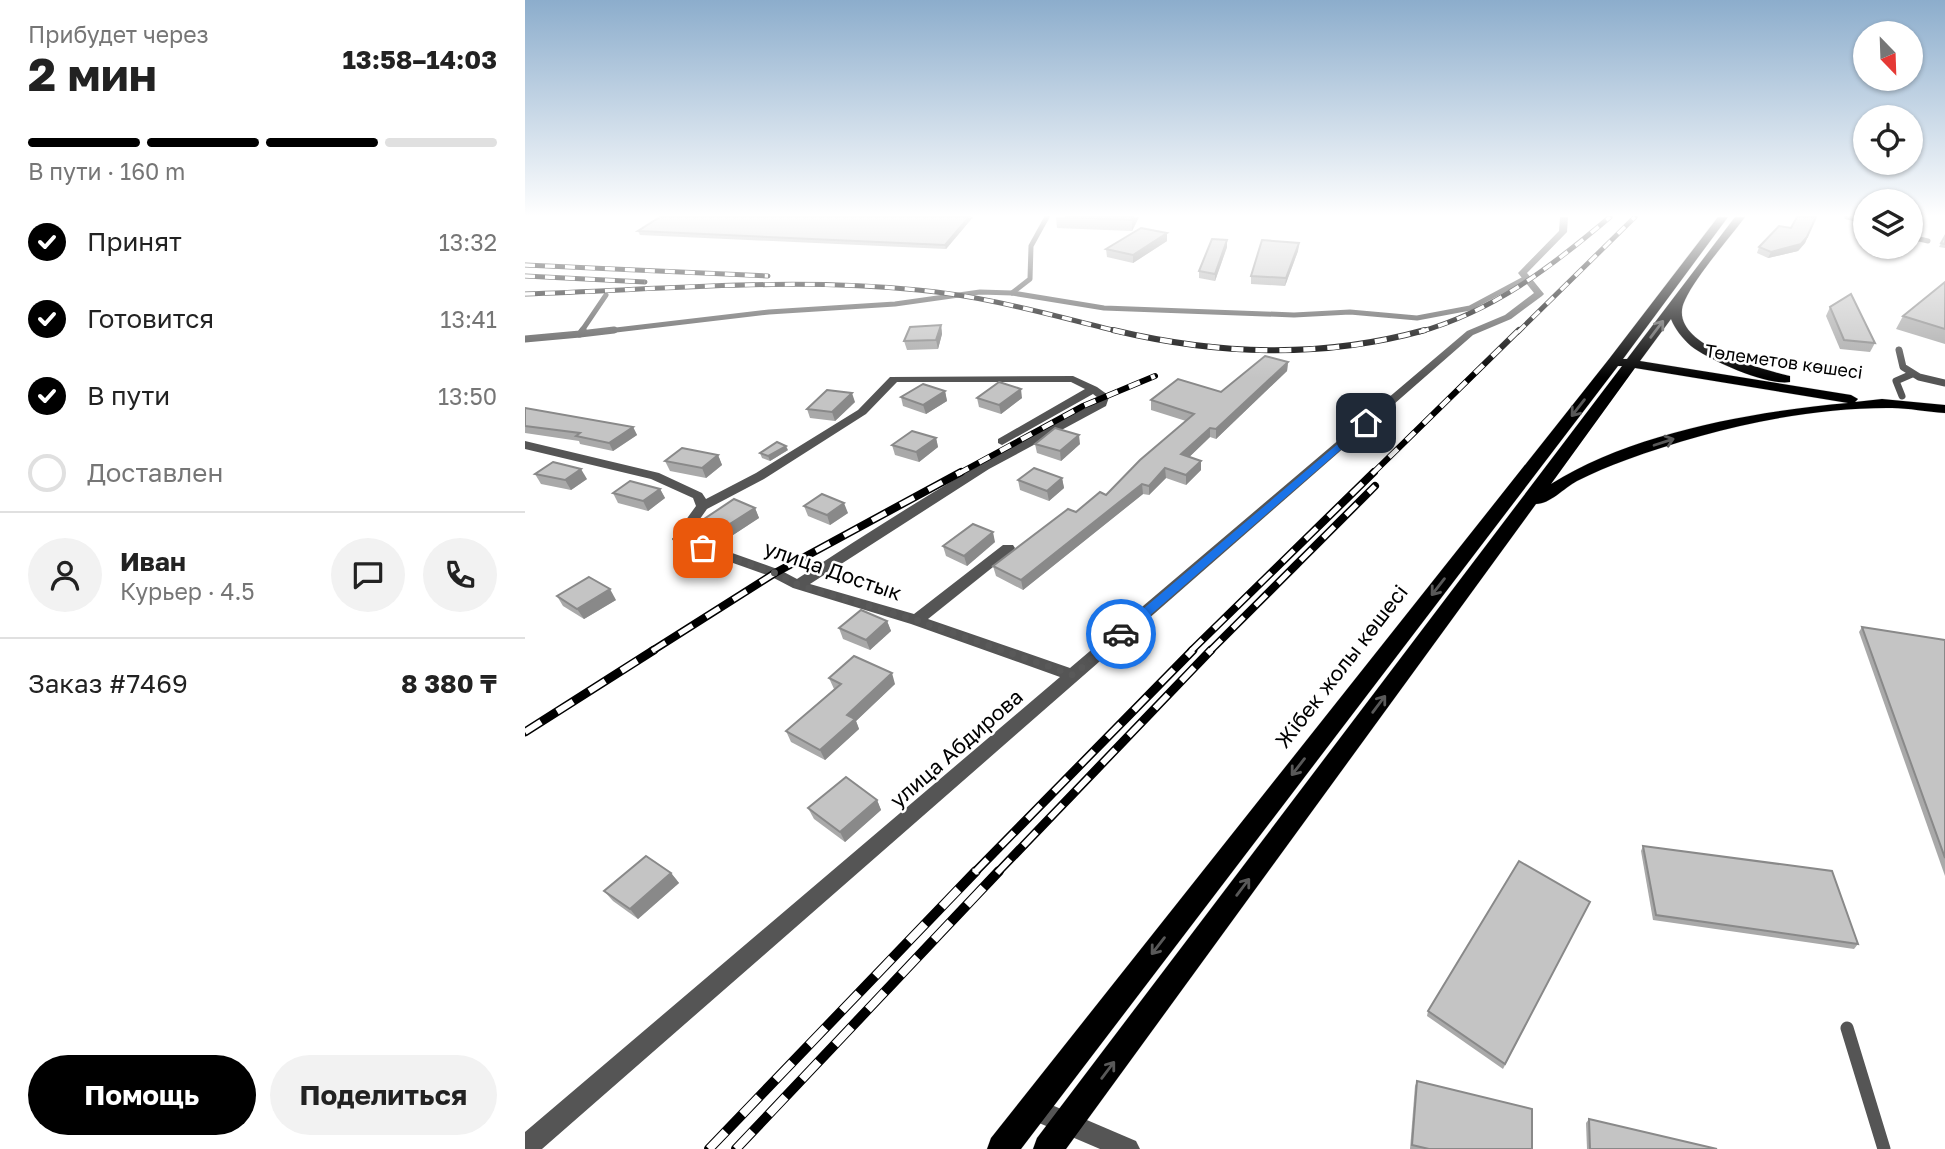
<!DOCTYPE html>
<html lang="ru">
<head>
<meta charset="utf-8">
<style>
  :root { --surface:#fff; --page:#f2f2f2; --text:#222; --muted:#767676; --line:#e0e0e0; --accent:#000 }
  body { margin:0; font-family:"Golos Text",sans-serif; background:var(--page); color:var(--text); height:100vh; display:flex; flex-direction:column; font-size:26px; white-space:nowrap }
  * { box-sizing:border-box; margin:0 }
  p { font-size:23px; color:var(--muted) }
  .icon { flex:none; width:38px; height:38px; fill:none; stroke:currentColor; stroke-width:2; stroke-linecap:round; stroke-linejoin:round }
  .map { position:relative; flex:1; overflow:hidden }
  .sheet { display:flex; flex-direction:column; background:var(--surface); width:525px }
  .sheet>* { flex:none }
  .needle { width:46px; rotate:157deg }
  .controls { position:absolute; left:1328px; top:21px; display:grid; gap:14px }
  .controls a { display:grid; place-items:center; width:70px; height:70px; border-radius:50%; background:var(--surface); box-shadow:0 2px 5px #0004; font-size:35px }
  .pin { position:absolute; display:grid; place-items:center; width:60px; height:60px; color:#fff; margin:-30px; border-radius:14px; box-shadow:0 4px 10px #0006 }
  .courier { position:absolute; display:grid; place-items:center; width:70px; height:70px; margin:-35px; border:5px solid #1a73e8; border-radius:50%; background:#fff; color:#222; box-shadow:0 2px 9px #0007 }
  .headline em { font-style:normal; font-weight:700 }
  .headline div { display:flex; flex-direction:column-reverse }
  .headline { display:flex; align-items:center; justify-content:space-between; height:119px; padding:0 28px }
  h1 { font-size:46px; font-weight:700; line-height:52px }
  .bar { display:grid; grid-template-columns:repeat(4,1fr); gap:10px 7px; align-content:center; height:84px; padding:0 28px }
  .bar i { height:9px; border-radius:5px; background:var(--line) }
  .bar .active { background:var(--accent) }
  .bar p { grid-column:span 4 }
  .line { display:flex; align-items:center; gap:18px; padding:0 28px; border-top:2px solid var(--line) }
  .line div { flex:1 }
  .round { display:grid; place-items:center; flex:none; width:74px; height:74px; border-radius:37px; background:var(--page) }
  ol { padding:0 28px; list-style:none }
  li { display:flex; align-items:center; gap:21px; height:77px }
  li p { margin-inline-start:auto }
  li .icon { padding:7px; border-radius:50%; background:var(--accent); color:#fff; stroke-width:4 }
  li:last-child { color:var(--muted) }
  li i { width:38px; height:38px; border:4px solid var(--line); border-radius:50% }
  .primary-button { display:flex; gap:14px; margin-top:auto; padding:14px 28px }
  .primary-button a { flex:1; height:80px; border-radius:42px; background:var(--accent); color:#fff; font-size:28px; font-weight:700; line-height:80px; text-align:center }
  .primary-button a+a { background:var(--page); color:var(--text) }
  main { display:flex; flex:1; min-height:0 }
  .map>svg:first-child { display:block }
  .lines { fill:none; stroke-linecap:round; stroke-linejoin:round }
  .primary-casing { stroke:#dbdbdb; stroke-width:1 }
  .service-far2 { stroke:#555; stroke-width:5 }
  .service-far1 { stroke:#555; stroke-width:7 }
  .service { stroke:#555; stroke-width:13 }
  .minor { fill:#555; fill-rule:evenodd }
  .primary { fill:#000; fill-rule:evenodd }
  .rail-far4-casing { stroke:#000; stroke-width:5 }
  .rail-far3-casing { stroke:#000; stroke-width:6 }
  .rail-far2-casing { stroke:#000; stroke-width:8 }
  .rail-far1-casing { stroke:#000; stroke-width:9 }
  .rail-casing { stroke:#000; stroke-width:10 }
  .rail-far4 { stroke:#fff; stroke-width:3.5; stroke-dasharray:10; stroke-linecap:butt }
  .rail-far3 { stroke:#fff; stroke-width:4.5; stroke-dasharray:12; stroke-linecap:butt }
  .rail-far2 { stroke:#fff; stroke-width:5; stroke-dasharray:16; stroke-linecap:butt }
  .rail-far1 { stroke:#fff; stroke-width:6; stroke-dasharray:19; stroke-linecap:butt }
  .rail { stroke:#fff; stroke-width:8; stroke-dasharray:24; stroke-linecap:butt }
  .wall { fill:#a9a9a9 }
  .shaded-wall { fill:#898989 }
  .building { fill:#c4c4c4; stroke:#898989; stroke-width:2 }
  .oneway { stroke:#595959 }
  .route { fill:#1a73e8 }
  .done { stroke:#595959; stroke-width:7; stroke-dasharray:0 12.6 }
  .labels { text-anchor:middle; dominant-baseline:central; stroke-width:5; stroke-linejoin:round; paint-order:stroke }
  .far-street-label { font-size:18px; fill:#000; stroke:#fff }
  .street-label { font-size:21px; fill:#000; stroke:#fff }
</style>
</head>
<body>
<main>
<section class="sheet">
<div class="headline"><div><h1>2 мин</h1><p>Прибудет через</p></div><em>13:58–14:03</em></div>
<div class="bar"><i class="active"></i><i class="active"></i><i class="active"></i><i></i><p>В пути · 160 m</p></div>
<ol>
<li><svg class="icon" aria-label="check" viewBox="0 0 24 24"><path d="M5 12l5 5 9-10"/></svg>Принят<p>13:32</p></li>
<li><svg class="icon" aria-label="check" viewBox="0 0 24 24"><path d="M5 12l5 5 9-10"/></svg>Готовится<p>13:41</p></li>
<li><svg class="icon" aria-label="check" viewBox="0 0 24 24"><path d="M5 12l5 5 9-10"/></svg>В пути<p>13:50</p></li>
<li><i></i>Доставлен</li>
</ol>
<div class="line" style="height:126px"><a class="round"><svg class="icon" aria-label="person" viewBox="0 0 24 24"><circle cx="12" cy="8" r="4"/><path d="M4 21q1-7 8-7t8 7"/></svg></a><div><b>Иван</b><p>Курьер · 4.5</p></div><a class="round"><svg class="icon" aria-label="chat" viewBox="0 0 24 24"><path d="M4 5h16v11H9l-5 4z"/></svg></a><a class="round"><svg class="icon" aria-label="phone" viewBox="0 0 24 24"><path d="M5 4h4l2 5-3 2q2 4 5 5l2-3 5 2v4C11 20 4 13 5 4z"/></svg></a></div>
<div class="line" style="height:91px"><div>Заказ #7469</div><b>8 380 ₸</b></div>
<div class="primary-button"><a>Помощь</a><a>Поделиться</a></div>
</section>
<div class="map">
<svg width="1420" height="1149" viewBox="0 0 1420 1149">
  <rect width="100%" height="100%" fill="#fff"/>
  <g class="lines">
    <g class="primary-casing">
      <path id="primary" d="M 1193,217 L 1203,217 L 1098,359 L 1102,359 L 1210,217 L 1220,217 C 1203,240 1171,276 1160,300 C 1138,344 1237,369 1265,376 L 1265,382 C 1242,386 1184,360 1166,346 C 1157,338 1150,329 1146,319 L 1115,361 L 1326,395 L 1333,399 L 1330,402 L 1357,399 L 1420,405 L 1420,413 C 1402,412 1384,408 1367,408 C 1280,407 1182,430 1101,460 C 1084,466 1068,473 1052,481 C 1039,488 1025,504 1011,504 L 541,1149 L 508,1149 L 512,1138 L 1097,366 L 1093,366 L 496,1149 L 462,1149 L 466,1138 L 1084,359 ZM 1110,368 L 1323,403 C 1230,411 1106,433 1026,484 Z"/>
    </g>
    <g class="service-far2">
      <polyline points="1322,217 1340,221"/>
      <polyline points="1386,237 1403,241"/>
      <polyline points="487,293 505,279 506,246 522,217"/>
      <polyline points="56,332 81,295"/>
      <polyline points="74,332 244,312 370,304 455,292 487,293 579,308 769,315 825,312 892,318 945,308 1001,278"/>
    </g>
    <g class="service-far1">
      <polyline points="55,334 89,330"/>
      <polyline points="0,339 55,334 58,330"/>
      <polyline points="1374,350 1378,367 1394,377 1420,383"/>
      <polyline points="1377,396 1371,381 1387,374"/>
    </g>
    <polyline class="service" points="1322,1028 1359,1149"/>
    <g class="minor">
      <path d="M 1035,217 L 1043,217 L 1042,232 L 1002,273 L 1019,294 L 1017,296 L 986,319 L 948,335 L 17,1149 L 0,1149 L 0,1132 L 535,677 L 386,624 L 268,588 L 245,576 L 149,542 L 147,539 L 171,506 L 168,498 L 126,479 L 0,449 L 0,441 L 134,473 L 177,493 L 181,499 L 231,473 L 333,410 L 365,377 L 548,376 L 572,387 L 583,395 L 584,397 L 581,406 L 464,469 L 285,584 L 389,614 L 478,545 L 488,545 L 490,548 L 488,551 L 403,619 L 545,668 L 942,331 L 980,315 L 1009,293 L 993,273 L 1034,231 ZM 372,382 L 546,382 L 560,389 L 473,439 L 473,443 L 477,445 L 568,394 L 573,398 L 572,402 C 467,453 370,515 272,579 L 255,570 L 162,537 L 182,509 L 239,479 L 341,414 Z"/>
      <polygon points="508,1097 611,1141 615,1149 575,1149 500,1117 496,1109 500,1101"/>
    </g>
    <use href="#primary" class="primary"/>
    <g class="rail-far4-casing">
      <g id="rail-far4">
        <polyline points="0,265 243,276"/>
        <polyline points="0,276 120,282"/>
        <path d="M 0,294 C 131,290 262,277 393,290 C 461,296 529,316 596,332"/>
        <path d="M 894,332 C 969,311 1026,267 1085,217"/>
        <polyline points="993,332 1110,217"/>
      </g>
    </g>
    <g class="rail-far3-casing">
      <g id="rail-far3">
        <path d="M 588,330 C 693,355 795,359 900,330"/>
        <polyline points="433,474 558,406 630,376"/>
        <polyline points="847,474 994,330"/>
      </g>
    </g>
    <g class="rail-far2-casing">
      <g id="rail-far2">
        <polyline points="127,651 250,573 436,472"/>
        <polyline points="666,651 849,472"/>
        <polyline points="685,651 850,486"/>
      </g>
    </g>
    <g class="rail-far1-casing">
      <g id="rail-far1">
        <polyline points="0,732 129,650"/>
        <polyline points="449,873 668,650"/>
        <polyline points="472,873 686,650"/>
      </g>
    </g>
    <g class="rail-casing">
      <g id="rail">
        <polyline points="184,1149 451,871"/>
        <polyline points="211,1149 474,871"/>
      </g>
    </g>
    <use href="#rail-far4" class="rail-far4"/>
    <use href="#rail-far3" class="rail-far3"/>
    <use href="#rail-far2" class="rail-far2"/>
    <use href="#rail-far1" class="rail-far1"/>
    <use href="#rail" class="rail"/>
  </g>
  <g class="wall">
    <polygon points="135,217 448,217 421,249 115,235 113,231"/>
    <polygon points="531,217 614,217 607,231 532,228"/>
    <polygon points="1291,217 1280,243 1273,251 1243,258 1232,253 1234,247 1266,228"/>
    <polygon points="642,233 642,241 608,263 582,257 581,249"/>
    <polygon points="1420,236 1420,248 1414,247"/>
    <polygon points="702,240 702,247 690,281 674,278 674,271"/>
    <polygon points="774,243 773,251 760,286 726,284 726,276"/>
    <polygon points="1420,282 1420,344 1371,329 1378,316"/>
    <polygon points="1305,307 1350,343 1345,352 1315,349 1301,316"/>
    <polygon points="416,325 417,334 413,349 382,350 379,341"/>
    <polygon points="763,362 762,371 691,439 685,437 664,457 676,461 676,470 661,485 641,478 624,495 618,494 498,590 471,576 468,566 551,512 581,495 661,421 626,410 626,400 696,392"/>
    <polygon points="420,391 422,401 401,414 378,406 376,397"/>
    <polygon points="452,398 497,398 476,414 454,407"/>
    <polygon points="330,402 310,421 285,418 282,409"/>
    <polygon points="0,408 108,427 112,435 88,451 55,444 54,441 0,433"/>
    <polygon points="411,438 413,447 394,462 370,455 367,445"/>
    <polygon points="510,444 555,444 536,461 512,453"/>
    <polygon points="263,450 245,461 237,458 235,453"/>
    <polygon points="193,455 197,465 181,478 145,471 140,461"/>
    <polygon points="10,474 62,479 46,490 16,484"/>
    <polygon points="537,478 539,488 524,501 495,490 493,480"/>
    <polygon points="135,489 140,498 123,511 93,503 88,493"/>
    <polygon points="279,506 323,513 305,525 283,516"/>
    <polygon points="230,508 234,518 205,537 183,529 179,519"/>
    <polygon points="470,542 442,566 421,556 418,546"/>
    <polygon points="32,596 91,600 59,619 38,606"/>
    <polygon points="362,621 366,631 345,650 318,639 314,628"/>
    <polygon points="1337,627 1420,640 1420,876 1334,632"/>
    <polygon points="304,678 370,684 331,721 334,729 300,760 266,742 261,731 309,689"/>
    <polygon points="352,800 356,810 320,842 289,819 283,808"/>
    <polygon points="1118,846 1333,944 1329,949 1128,920 1116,851"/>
    <polygon points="146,873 154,883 113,919 88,901 79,891"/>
    <polygon points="1065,902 978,1069 902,1016 903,1011"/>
    <polygon points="892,1081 1007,1149 885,1149 890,1086"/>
    <polygon points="1064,1119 1192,1149 1062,1149 1061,1123"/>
  </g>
  <g class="shaded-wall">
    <polygon points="444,217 448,217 421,249 420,245"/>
    <polygon points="608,217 614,217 607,231 607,220"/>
    <polygon points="1291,217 1280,243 1273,251 1243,258 1246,252"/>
    <polygon points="642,233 642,241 608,263 608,255"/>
    <polygon points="702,240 702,247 690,281 690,274"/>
    <polygon points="774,243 773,251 760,286 761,278"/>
    <polygon points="416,325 417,334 413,349 411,340"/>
    <polygon points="763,362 762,371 691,439 691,429"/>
    <polygon points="496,389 497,398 476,414 474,405"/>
    <polygon points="420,391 422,401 401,414 398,405"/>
    <polygon points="327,393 330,402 310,421 307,412"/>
    <polygon points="108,427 112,435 88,451 84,443"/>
    <polygon points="685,428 685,437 657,464 656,454"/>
    <polygon points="554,435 555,444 536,461 535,451"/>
    <polygon points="411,438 413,447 394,462 391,452"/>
    <polygon points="261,446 263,450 245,461 243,456"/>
    <polygon points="193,455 197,465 181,478 177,468"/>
    <polygon points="676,461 676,470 661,485 661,475"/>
    <polygon points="640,468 641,478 624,495 624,486"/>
    <polygon points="56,469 62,479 46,490 40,480"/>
    <polygon points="537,478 539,488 524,501 522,491"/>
    <polygon points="617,484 618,494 498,590 496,580"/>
    <polygon points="135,489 140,498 123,511 118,501"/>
    <polygon points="319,503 323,513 305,525 302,515"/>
    <polygon points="230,508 234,518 205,537 200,527"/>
    <polygon points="468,532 470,542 442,566 439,556"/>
    <polygon points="85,589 91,600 59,619 52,609"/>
    <polygon points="362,621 366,631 345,650 341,640"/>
    <polygon points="367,673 370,684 331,721 334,729 300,760 295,750 322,715"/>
    <polygon points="352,800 356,810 320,842 315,832"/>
    <polygon points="146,873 154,883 113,919 105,909"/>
  </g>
  <g class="building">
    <polygon points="135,217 444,217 420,245 113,231"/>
    <polygon points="540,217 608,217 607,220"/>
    <polygon points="1272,217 1291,217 1282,237 1276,244 1246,252 1234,247 1254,226 1266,228"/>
    <polygon points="616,228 642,233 608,255 581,249"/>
    <polygon points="1420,236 1420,244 1416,243"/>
    <polygon points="687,239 702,240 690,274 674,271"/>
    <polygon points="737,240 774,243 761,278 726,276"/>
    <polygon points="1420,282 1420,329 1378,316"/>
    <polygon points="1326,294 1350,343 1319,340 1305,307"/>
    <polygon points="416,325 411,340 379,341 385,327"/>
    <polygon points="740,356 763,362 691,429 685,428 656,454 676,461 661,475 640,468 624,486 617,484 496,580 468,566 543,509 551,512 575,492 581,495 615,460 669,414 626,400 653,379 696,392"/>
    <polygon points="474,382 496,389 474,405 452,398"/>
    <polygon points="398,384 420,391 398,405 376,397"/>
    <polygon points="302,390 327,393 307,412 282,409"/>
    <polygon points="0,408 108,427 84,443 51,436 55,433 0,426"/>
    <polygon points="530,428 554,435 535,451 510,444"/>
    <polygon points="387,431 411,438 391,452 367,445"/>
    <polygon points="252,442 261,446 243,456 235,453"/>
    <polygon points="157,448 193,455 177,468 140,461"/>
    <polygon points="28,462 56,469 40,480 10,474"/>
    <polygon points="509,468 537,478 522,491 493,480"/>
    <polygon points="105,481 135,489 118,501 88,493"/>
    <polygon points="297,494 319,503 302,515 279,506"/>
    <polygon points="209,499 230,508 200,527 179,519"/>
    <polygon points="448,524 468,532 439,556 418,546"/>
    <polygon points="64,577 85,589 52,609 32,596"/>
    <polygon points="336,610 362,621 341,640 314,628"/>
    <polygon points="1337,627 1420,640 1420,858"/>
    <polygon points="329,656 367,673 322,715 330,719 295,750 261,731 316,684 304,678"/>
    <polygon points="321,777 352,800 315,832 283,808"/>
    <polygon points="1118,846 1307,871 1333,944 1131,915"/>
    <polygon points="121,856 146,873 105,909 79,891"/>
    <polygon points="994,861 1065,902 980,1064 903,1011"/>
    <polygon points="892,1081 1007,1109 1007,1149 904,1149 887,1145"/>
    <polygon points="1064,1119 1192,1149 1065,1149"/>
  </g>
  <defs><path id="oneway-shaft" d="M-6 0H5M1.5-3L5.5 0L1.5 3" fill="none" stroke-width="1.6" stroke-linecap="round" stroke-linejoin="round" transform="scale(1.75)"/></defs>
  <g class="oneway">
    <use href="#oneway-shaft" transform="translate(1132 329) rotate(-53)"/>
    <use href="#oneway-shaft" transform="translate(1053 408) rotate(128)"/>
    <use href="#oneway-shaft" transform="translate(1139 442) rotate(-18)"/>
    <use href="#oneway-shaft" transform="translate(913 587) rotate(128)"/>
    <use href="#oneway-shaft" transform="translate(854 704) rotate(-53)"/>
    <use href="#oneway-shaft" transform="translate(773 767) rotate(128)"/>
    <use href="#oneway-shaft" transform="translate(718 887) rotate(-53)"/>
    <use href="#oneway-shaft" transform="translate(633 946) rotate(128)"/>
    <use href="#oneway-shaft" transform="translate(583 1070) rotate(-53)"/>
  </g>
  <linearGradient id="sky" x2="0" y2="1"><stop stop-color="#8cadcc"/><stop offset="0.57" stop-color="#fff"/><stop offset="1" stop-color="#fff" stop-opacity="0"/></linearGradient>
  <rect width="1420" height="378" fill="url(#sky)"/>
  <polygon class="route" points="841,420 844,425 600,637 592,637 592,631"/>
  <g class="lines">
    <polyline class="done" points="178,548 250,573 273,585 391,620 548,675 596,634"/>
  </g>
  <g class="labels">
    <g class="far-street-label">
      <text transform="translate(1259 361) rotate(8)">Төлеметов көшесі</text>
    </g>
    <g class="street-label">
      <text transform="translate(308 570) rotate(19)">улица Достык</text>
      <text transform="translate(816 666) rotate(-52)">Жібек жолы көшесі</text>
      <text transform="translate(431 748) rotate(-41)">улица Абдирова</text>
    </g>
  </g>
</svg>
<div class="controls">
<a><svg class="needle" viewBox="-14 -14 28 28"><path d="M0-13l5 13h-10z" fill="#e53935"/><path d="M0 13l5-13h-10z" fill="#767676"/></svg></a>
<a><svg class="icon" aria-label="locate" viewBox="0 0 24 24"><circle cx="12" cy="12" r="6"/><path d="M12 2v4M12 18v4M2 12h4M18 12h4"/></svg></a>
<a><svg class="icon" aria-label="layers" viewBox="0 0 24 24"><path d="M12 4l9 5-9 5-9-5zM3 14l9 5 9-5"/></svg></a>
</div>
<div class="pin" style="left:178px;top:548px;background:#ea580c"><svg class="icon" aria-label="bag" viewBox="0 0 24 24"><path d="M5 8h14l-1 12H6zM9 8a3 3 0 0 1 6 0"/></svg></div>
<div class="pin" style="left:841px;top:423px;background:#1f2937"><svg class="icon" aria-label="home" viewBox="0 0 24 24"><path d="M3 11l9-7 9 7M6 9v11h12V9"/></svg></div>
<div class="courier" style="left:596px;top:634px"><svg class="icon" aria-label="car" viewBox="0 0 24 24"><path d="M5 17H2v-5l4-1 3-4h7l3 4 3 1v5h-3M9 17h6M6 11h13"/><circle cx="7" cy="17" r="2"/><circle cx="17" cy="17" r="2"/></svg></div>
</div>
</main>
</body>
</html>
